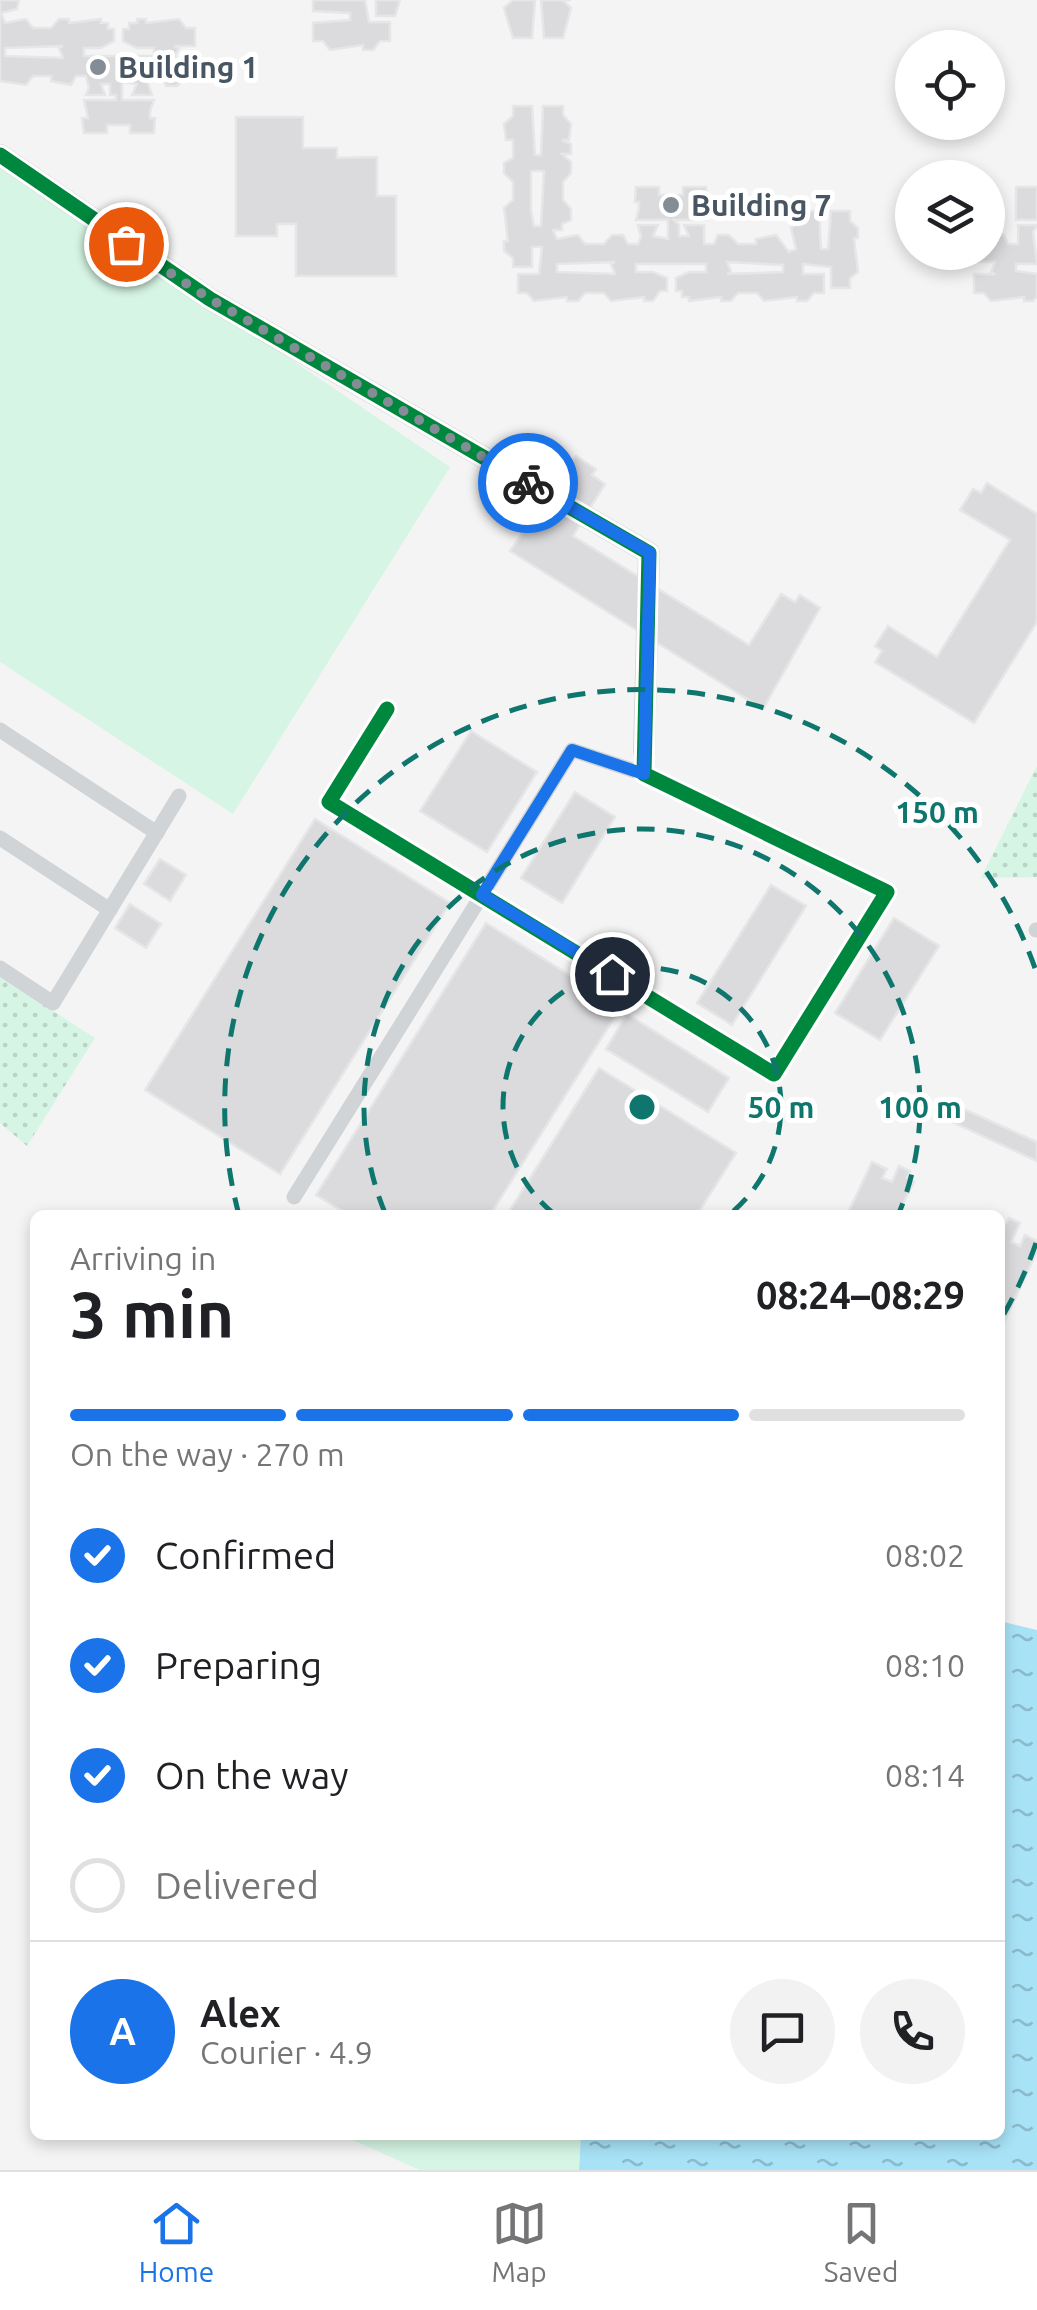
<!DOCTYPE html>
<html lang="en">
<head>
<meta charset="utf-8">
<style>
  :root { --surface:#fff; --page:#f2f2f2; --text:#202124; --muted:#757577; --line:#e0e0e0; --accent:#1a73e8 }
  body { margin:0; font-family:Ubuntu,sans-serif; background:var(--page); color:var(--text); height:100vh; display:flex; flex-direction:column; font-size:38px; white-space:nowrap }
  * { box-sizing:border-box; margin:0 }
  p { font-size:32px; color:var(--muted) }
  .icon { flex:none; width:55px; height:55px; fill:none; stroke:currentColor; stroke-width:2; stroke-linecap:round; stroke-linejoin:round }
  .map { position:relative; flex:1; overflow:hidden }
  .drawer { position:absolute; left:30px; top:1210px; width:975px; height:930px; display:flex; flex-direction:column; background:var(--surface); border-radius:15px; box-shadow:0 5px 15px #0003 }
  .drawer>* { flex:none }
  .buttons { position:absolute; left:895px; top:30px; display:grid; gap:20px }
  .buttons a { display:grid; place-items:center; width:110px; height:110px; border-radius:50%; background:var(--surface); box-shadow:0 5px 15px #0003; font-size:50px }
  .pin { position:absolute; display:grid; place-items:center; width:85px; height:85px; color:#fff; margin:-42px; border:5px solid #fff; border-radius:50%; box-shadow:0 2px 10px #0007 }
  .courier { position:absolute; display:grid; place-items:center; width:100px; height:100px; margin:-50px; border:8px solid #1a73e8; border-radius:50%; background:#fff; color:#222; box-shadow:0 2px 12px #0007 }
  .summary em { font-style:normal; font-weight:700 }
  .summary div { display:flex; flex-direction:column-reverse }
  .summary { display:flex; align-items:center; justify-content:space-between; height:170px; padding:0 40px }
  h1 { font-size:65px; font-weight:700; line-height:75px }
  .bar { display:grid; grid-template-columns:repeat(4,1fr); gap:15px 10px; align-content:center; height:120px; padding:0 40px }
  .bar i { height:12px; border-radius:8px; background:var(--line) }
  .bar .active { background:var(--accent) }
  .bar p { grid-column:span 4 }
  .line { display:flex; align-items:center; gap:25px; padding:0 40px; border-top:2px solid var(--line) }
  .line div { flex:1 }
  .round { display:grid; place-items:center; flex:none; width:105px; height:105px; border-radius:52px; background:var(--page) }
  ol { padding:0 40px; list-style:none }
  li { display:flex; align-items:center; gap:30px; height:110px }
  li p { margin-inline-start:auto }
  li .icon { padding:10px; border-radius:50%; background:var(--accent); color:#fff; stroke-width:4 }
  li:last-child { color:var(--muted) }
  li i { width:55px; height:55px; border:5px solid var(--line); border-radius:50% }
  .menu { display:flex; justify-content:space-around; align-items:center; height:140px; border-top:2px solid var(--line); background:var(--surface); font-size:28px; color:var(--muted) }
  .menu a { display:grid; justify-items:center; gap:5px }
  .menu .active { color:var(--accent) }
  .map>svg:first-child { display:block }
  .grass { fill:#d6f5e4 }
  .park { fill:url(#park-dots) }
  .water { fill:url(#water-ripples) }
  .building { fill:#dbdbde; stroke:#e5e6e7; stroke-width:2.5; fill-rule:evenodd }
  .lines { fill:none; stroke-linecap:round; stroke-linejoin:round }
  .street { stroke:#d1d4d7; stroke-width:15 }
  .secondary { stroke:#d2d5d8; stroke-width:22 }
  .cycleway-casing { stroke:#fff; stroke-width:21 }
  .cycleway { stroke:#00873e; stroke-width:15 }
  .done { stroke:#848d96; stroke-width:10; stroke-dasharray:0 18 }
  .route { stroke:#1a73e8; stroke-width:12 }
  .ring { fill:none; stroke:#0f766e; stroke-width:5; stroke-dasharray:18 12 }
  .poi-dot { fill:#848d96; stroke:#fff; stroke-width:4 }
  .labels { text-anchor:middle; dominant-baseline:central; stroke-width:10; stroke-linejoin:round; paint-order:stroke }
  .poi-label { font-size:30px; font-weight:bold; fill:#485563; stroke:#fff; text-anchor:start }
  .centre { fill:#0f766e; stroke:#fff; stroke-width:5 }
  .ring-label { font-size:30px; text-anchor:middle; font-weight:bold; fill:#0f766e; stroke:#fff; stroke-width:10; stroke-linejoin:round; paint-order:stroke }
</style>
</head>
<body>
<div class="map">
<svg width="1037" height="2170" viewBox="0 0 1037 2170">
  <defs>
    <pattern id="park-dots" width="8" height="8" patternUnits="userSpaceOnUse" patternTransform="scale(2.5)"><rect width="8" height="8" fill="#d6f5e4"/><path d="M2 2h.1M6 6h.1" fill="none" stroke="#b9d4c6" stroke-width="1.8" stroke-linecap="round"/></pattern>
    <pattern id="water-ripples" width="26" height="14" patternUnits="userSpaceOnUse" patternTransform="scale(2.5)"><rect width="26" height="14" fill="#a8e2f6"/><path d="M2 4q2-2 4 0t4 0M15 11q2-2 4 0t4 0" fill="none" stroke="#8bbacb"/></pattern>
  </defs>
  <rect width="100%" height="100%" fill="#f4f4f4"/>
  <g class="grass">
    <polygon points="0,162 450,467 233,814 0,662"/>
    <polygon points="341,2135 581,2135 579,2170 420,2170"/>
  </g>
  <g class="park">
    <polygon points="1037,766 1037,877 981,878"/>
    <polygon points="0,977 95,1038 27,1146 0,1123"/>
  </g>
  <polygon class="water" points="1000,1621 1037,1630 1037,2170 579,2170 581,2135 1000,2135"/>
  <g class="building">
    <path d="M 0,0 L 19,0 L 17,9 L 1,13 L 5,23 L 26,19 L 33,28 L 51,28 L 59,19 L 69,19 L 69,23 L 101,19 L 101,23 L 108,23 L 108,29 L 114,29 L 114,41 L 101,48 L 84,48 L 84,56 L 154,56 L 154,48 L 137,48 L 123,41 L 123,29 L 129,29 L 129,23 L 137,23 L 137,19 L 146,19 L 146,23 L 179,19 L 186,28 L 195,28 L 195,46 L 174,46 L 179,48 L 174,58 L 195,58 L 195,76 L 186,76 L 177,86 L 166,86 L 162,76 L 152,76 L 148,84 L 152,95 L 132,95 L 137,84 L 122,82 L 122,100 L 154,100 L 150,111 L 150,118 L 155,118 L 154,133 L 130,133 L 130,125 L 107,125 L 107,133 L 84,133 L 82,118 L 88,118 L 84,100 L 116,100 L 116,95 L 110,95 L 110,84 L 101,84 L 105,95 L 86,95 L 89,88 L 86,76 L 76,76 L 71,85 L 51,81 L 51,76 L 33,76 L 26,85 L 0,81 ZM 63,46 L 59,48 L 63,58 L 5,56 L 5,48 Z"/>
    <polygon points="313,0 365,0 369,22 390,22 390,41 380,41 373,50 363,50 363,45 330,50 323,41 313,41 313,23 350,20 350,13 313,11"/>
    <polygon points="376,0 400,0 395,16 376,16"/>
    <polygon points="513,0 535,0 532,38 513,38 504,8"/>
    <polygon points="541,0 571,0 562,0 571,8 563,38 544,38"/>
    <path d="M 513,106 L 532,106 L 535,155 L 541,155 L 543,106 L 563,106 L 563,115 L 571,124 L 569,140 L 562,140 L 571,144 L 571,154 L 562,154 L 571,162 L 571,173 L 563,182 L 563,200 L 571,209 L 571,220 L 562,224 L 562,230 L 553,230 L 557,239 L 578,235 L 585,244 L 604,244 L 612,235 L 623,235 L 628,244 L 638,244 L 641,237 L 638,225 L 658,225 L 653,236 L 668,239 L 668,220 L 636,220 L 639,209 L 639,202 L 635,202 L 636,187 L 659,187 L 659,195 L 683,195 L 683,187 L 706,187 L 708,202 L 702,202 L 706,220 L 674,220 L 679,225 L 679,236 L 689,236 L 684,225 L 704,225 L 704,244 L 714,244 L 718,235 L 729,235 L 738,244 L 756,244 L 756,239 L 776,235 L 789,252 L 796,249 L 791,228 L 800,221 L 800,211 L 819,211 L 821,249 L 828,249 L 831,211 L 850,211 L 850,221 L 858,228 L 858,238 L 854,238 L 858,272 L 850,278 L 850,288 L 831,288 L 831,267 L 803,264 L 803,274 L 824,274 L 824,293 L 814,293 L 807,301 L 797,301 L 797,297 L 764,301 L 757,293 L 738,293 L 731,301 L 721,301 L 721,297 L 689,301 L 689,297 L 682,297 L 682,291 L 676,291 L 676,278 L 689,272 L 706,272 L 706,264 L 636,264 L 636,272 L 653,272 L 667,278 L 667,291 L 660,291 L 653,301 L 644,301 L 644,297 L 611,301 L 604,293 L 585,293 L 578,301 L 567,301 L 567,297 L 534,301 L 527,293 L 518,293 L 518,274 L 539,274 L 542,247 L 532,247 L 532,267 L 513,267 L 513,258 L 504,251 L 504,241 L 508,241 L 504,208 L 513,200 L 513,182 L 504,173 L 504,163 L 513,158 L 513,140 L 506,140 L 504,124 L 513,116 ZM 531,171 L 544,171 L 541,226 L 534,226 L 531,211 ZM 615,262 L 611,264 L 615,274 L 557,272 L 557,264 ZM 727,262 L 783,265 L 783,272 L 727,274 L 731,272 Z"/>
    <polygon points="236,117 303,117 303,148 337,148 337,158 377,157 377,196 396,196 396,276 296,276 296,224 277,224 277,236 236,236"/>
    <rect x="1016" y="187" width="21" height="33"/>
    <polygon points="1018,225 1037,225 1033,232 1037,264 1016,264 1016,271 1037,274 1037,297 1033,301 1024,301 1024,297 991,301 984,293 974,293 974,274 995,274 991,272 995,262 974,262 974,252 988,252 988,239 992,235 1004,235 1008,244 1018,244"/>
    <polygon points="576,456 596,469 592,475 605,484 573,536 749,645 781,594 795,602 800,595 820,608 763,709 510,551"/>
    <polygon points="987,483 1037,514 1037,622 974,723 875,662 882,651 875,646 888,626 937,657 1010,540 960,510 973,489 981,493"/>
    <polygon points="471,731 537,772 487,852 420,811"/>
    <polygon points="575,792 615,817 562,903 521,878"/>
    <polygon points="315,819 450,903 280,1174 145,1090"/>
    <polygon points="160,859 186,875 170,901 144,884"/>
    <polygon points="771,885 806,906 732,1025 697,1003"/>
    <polygon points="130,904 161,924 146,948 115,928"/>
    <polygon points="894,918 939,946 880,1040 835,1013"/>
    <polygon points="486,923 621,1007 490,1215 349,1215 316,1195"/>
    <polygon points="627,1014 729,1078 708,1112 606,1049"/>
    <polygon points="599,1068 736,1153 697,1215 507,1215"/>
    <polygon points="959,1107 1037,1142 1037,1161 952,1122"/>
    <polygon points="872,1162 887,1169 882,1178 892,1182 899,1166 910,1171 907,1178 914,1182 897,1215 847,1215"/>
    <polygon points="1009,1218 1020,1223 1011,1242 1020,1246 1025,1235 1037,1241 1037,1251 1000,1331 1000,1221 1006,1223"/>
  </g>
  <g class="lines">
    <g class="street">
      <polyline points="387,709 329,802 774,1074 887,892 644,774 644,751"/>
      <polyline points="0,730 157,833"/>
      <polyline points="0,838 110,910"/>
      <polyline points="1036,930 1037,930"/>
      <polyline points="0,968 53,1003 179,796"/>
      <polyline points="294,1197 572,750 644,774"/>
    </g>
    <polyline class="secondary" points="0,155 210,299 649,553 644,751"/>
    <g class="cycleway-casing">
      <polyline id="cycleway" points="0,155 210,299 649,553 644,774 887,892 774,1074 329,802 387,709"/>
    </g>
    <use href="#cycleway" class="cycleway"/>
  </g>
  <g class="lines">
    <polyline class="done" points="126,244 210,299 528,483"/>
    <polyline class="route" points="528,483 650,553 644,774 572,750 482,895 612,974"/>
  </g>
  <g class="ring">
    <path d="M554 1214A139 139 0 1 1 730 1214"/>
    <path d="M385 1213A278 278 0 1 1 899 1213"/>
    <path d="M1036 1243A417 417 0 0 1 1001 1319M239 1215A417 417 0 0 1 1036 971"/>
  </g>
  <g class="poi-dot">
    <circle cx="98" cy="67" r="10"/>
    <circle cx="671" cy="205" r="10"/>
  </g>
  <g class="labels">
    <g class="poi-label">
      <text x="118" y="67">Building 1</text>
      <text x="691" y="205">Building 7</text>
    </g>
  </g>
  <circle cx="642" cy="1107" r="15" class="centre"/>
  <g class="ring-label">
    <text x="937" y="823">150 m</text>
    <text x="781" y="1118">50 m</text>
    <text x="920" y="1118">100 m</text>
  </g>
</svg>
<div class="buttons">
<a><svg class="icon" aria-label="locate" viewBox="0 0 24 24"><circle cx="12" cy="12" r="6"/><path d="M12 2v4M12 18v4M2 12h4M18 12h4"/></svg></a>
<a><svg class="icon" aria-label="layers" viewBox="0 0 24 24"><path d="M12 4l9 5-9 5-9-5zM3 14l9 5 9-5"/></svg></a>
</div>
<div class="pin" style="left:126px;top:244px;background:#ea580c"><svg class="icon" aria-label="bag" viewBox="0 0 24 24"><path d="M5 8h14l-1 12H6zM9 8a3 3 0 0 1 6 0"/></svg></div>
<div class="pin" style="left:612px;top:974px;background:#1f2937"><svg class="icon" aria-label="home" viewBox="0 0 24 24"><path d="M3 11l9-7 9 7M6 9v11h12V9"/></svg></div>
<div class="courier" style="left:528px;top:483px"><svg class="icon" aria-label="bike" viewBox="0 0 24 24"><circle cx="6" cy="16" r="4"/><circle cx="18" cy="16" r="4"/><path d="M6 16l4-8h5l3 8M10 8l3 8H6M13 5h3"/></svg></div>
<section class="drawer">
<div class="summary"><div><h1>3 min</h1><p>Arriving in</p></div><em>08:24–08:29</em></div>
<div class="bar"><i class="active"></i><i class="active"></i><i class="active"></i><i></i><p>On the way · 270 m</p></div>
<ol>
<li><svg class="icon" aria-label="check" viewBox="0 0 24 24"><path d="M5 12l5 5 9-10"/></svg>Confirmed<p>08:02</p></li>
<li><svg class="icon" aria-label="check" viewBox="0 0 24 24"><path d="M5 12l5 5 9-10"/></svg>Preparing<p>08:10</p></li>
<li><svg class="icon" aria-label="check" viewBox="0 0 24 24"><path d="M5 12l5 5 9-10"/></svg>On the way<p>08:14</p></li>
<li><i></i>Delivered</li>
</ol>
<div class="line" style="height:180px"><b class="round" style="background:var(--accent);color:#fff">A</b><div><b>Alex</b><p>Courier · 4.9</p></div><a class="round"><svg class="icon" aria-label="chat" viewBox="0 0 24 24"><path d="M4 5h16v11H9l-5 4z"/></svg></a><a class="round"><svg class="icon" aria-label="phone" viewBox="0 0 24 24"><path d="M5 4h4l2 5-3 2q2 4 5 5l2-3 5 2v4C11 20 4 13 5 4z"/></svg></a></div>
</section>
</div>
<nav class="menu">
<a class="active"><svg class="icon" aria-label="home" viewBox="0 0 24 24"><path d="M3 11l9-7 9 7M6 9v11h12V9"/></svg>Home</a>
<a><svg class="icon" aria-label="map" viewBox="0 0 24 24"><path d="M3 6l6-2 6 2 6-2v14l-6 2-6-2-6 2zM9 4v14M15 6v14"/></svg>Map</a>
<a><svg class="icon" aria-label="saved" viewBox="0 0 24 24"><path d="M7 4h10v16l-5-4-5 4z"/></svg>Saved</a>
</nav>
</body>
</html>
